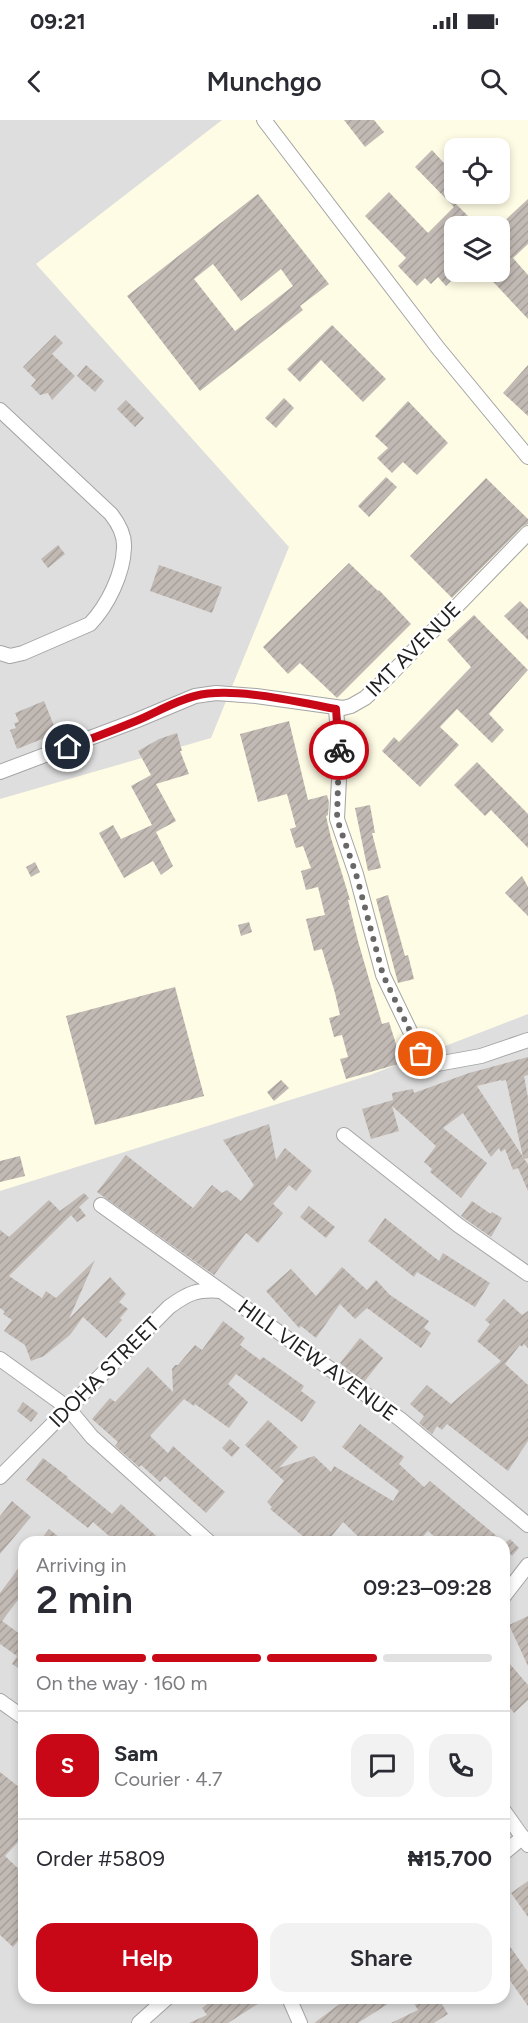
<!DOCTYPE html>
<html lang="en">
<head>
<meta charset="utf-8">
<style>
  :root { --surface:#fff; --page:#f2f2f3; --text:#2b2b33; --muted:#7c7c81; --line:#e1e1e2; --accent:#c90817 }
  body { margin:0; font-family:Figtree,sans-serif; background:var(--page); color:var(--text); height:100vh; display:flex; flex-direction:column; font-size:22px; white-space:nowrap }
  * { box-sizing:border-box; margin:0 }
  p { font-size:20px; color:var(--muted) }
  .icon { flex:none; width:33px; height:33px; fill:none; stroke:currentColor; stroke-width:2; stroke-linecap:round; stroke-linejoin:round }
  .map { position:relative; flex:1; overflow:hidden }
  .details { position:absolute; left:18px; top:1416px; width:492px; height:468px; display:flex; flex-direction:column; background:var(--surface); border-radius:18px; box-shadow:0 3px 9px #0003 }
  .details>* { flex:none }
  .buttons { position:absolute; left:444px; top:18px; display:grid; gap:12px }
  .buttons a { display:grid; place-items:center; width:66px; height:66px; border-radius:12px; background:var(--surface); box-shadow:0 3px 9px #0003; font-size:30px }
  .pin { position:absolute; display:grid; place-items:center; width:51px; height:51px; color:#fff; margin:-26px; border:3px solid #fff; border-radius:50%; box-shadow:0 2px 6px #0007 }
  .courier { position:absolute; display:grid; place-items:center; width:60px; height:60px; margin:-30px; border:4px solid #c90817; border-radius:50%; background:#fff; color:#222; box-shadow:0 2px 8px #0007 }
  .overview em { font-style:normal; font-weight:600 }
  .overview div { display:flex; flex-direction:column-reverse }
  .overview { display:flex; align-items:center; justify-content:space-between; height:102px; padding:0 18px }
  h1 { font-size:39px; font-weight:600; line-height:45px }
  .bar { display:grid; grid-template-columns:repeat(4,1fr); gap:9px 6px; align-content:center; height:72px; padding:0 18px }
  .bar i { height:8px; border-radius:4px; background:var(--line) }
  .bar .active { background:var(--accent) }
  .bar p { grid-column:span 4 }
  .line { display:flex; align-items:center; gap:15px; padding:0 18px; border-top:2px solid var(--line) }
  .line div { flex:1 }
  .round { display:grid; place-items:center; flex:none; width:63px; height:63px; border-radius:18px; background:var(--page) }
  .action { display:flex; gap:12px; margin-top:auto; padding:12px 18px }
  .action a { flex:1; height:69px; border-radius:18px; background:var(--accent); color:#fff; font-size:24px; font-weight:600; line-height:69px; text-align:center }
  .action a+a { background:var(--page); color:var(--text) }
  .status { display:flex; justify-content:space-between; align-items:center; height:42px; padding:0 30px; background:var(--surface); direction:ltr }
  .status svg { height:16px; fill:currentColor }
  header { display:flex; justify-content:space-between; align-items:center; height:78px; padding:0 18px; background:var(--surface); font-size:27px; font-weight:600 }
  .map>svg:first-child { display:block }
  .residential { fill:#dfdede; fill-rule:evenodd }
  .education { fill:#fefce4; fill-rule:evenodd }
  .building { fill:url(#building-hatch); fill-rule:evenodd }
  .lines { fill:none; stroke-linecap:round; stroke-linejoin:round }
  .street-casing { stroke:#a5a5a5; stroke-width:16 }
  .street { stroke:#fff; stroke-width:14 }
  .done { stroke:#6a6867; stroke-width:6; stroke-dasharray:0 10.8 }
  .route { stroke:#c90817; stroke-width:8 }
  .labels { text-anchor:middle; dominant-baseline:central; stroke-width:5; stroke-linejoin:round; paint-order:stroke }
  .street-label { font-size:21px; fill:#212121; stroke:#fff }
</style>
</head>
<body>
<div class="status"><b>09:21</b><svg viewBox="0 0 49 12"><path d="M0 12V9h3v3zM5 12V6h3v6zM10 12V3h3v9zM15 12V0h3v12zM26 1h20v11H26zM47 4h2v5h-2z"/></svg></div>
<header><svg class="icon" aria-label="back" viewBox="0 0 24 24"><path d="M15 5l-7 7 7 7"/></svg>Munchgo<svg class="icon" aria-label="search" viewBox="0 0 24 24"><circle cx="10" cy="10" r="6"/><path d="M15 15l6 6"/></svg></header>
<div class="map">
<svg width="528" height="1903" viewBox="0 0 528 1903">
  <defs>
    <pattern id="building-hatch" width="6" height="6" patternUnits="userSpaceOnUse" patternTransform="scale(1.5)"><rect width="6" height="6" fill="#c1b9b4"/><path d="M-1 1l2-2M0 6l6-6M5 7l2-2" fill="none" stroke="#a69f9a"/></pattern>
  </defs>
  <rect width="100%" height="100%" fill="#f1ede8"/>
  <path class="residential" d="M 0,0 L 528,0 L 528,1903 L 0,1903 ZM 454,28 L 500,28 L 500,74 L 454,74 ZM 454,106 L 500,106 L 500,152 L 454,152 ZM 24,1422 L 504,1422 L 504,1878 L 24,1878 Z"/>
  <path class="education" d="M 222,0 L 528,0 L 528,894 L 370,955 L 0,1071 L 0,679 L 211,618 L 289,427 L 36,144 ZM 454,28 L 500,28 L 500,74 L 454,74 ZM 454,106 L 500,106 L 500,152 L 454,152 Z"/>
  <g class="building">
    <polygon points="344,0 374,0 384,12 365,27"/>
    <polygon points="432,30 454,54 454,74 468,74 454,87 457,85 478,106 454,106 454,130 450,134 454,141 449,147 454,153 454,158 446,166 438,157 431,164 425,158 417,166 398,146 406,138 365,96 389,72 428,113 454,87 415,47"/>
    <path d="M 258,74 L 329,164 L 300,186 L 303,190 L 200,271 L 127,176 ZM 213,144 L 241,181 L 281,149 L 293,166 L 235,211 L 194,159 Z"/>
    <polygon points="528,79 528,124 513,138 528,155 528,199 484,152 500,152 500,105"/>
    <polygon points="332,205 386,259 363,282 321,240 300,262 287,249"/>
    <polygon points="55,215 63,223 52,234 75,256 52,280 48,273 40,275 31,266 36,260 23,247"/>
    <polygon points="86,245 104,261 95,272 77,256"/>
    <polygon points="528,245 528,296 503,273"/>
    <polygon points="284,278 294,288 276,308 265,298"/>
    <polygon points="126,280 144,298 135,307 117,289"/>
    <polygon points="408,281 448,323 417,355 403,342 392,353 377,338 388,328 375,316"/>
    <polygon points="386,357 397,367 369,397 358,386"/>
    <polygon points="486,358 528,399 528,404 522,407 452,478 410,436"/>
    <polygon points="58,425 65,434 48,448 41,439"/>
    <polygon points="349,443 378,471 379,470 411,504 337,578 300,543 288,554 263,527"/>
    <polygon points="159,445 222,467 212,493 150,471"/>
    <polygon points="520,481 528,489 528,520 504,496"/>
    <polygon points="474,495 528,550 489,594 504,610 492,623 457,589 440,607 459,625 420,667 382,631 394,617 399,622 471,547 447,520"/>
    <polygon points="44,581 57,613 17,629 10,610 16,608 14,603 19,602 15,593"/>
    <polygon points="289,601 308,680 327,675 329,682 328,695 326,696 331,718 350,780 348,780 358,821 382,904 389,902 402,943 346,959 340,939 348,937 342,915 334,917 329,898 340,895 335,873 322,829 314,831 306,799 325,795 318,767 306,770 301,751 311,748 303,726 296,728 290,709 296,707 287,674 258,682 240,614"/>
    <polygon points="177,613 182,631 180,631 189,654 156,664 176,701 156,712 173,746 161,755 153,741 124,758 99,713 113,705 121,719 152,705 131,666 151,655 138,631 159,619"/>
    <polygon points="477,642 528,694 528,728 491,690 485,696 454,665"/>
    <polygon points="370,685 375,713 372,713 381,748 368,751 355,688"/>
    <polygon points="35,742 40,752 31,757 26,747"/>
    <polygon points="522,756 528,767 528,796 505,773"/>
    <polygon points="388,775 405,836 408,835 414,859 398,863 376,779"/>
    <polygon points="249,802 252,812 241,816 238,805"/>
    <polygon points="175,867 204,976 95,1005 66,896"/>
    <path d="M 528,937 L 528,955 L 524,956 L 528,978 L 528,1038 L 524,1039 L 528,1044 L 528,1071 L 518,1048 L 513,1050 L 505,1029 L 501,1032 L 499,1028 L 491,1037 L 463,993 L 443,1008 L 487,1043 L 461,1078 L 430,1052 L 432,1049 L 424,1042 L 436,1026 L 392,986 L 399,1011 L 371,1019 L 362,989 L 393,980 L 392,973 L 413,969 L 414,973 L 469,953 ZM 501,960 L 501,961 L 506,960 L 523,1037 L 477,966 Z"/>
    <polygon points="281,960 289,968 274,981 267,972"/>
    <polygon points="269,1004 276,1040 285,1028 312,1051 296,1071 289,1065 273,1084 283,1093 258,1123 246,1113 214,1155 97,1072 126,1035 193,1088 212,1065 222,1073 227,1070 241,1081 254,1065 223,1020"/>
    <polygon points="20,1036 25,1056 0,1062 0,1041"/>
    <polygon points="84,1073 89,1078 79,1087 86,1096 77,1102 71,1095 9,1156 42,1178 46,1171 56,1178 95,1140 69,1199 110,1157 126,1174 119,1182 128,1189 120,1198 122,1200 106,1218 83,1197 70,1215 44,1236 31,1241 25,1225 4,1211 12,1200 3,1194 5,1192 0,1188 0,1110 9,1117 49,1080 60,1091"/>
    <polygon points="472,1081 491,1094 492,1092 502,1098 491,1117 461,1096"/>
    <polygon points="309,1086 335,1107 326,1118 300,1097"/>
    <polygon points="385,1098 439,1141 443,1133 490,1163 475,1187 417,1152 414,1157 368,1121"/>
    <polygon points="342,1147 367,1170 376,1160 390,1175 429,1201 424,1208 431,1213 421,1228 367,1188 355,1199 340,1184 316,1218 301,1206 299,1208 266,1171 291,1149 316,1176"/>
    <polygon points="504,1179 522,1195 528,1191 528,1228 524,1224 522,1227 520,1225 505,1244 528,1265 528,1321 508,1351 447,1304 442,1310 437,1306 432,1314 419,1303 424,1296 410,1284 427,1265 451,1284 501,1241 477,1221 490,1204 485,1200"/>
    <polygon points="223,1201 245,1218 240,1225 260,1240 263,1237 304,1266 301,1271 316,1282 302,1302 236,1254 228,1264 248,1282 229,1308 195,1284 194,1286 184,1279 150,1316 168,1333 173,1326 225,1372 206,1393 165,1356 160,1362 141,1345 139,1347 115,1326 118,1322 92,1299 110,1278 115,1282 148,1247 173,1272 172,1249 175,1245 178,1245 195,1225 202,1230"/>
    <polygon points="360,1218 383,1238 364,1262 340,1243"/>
    <polygon points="23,1282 38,1293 31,1302 17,1291"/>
    <polygon points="268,1300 298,1327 279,1348 314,1336 331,1352 334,1346 393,1381 399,1371 342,1327 360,1304 404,1337 399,1344 424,1367 430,1361 504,1422 441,1422 428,1411 418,1422 364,1422 343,1402 327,1422 310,1422 270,1389 272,1387 267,1382 284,1361 245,1325"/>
    <polygon points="230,1319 240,1328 232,1337 222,1328"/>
    <polygon points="43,1338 68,1357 67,1358 112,1394 121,1384 163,1422 116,1422 93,1402 88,1408 26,1360"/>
    <polygon points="12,1381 31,1397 0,1434 0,1396"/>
    <polygon points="49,1409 65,1422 39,1422"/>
    <polygon points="510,1419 519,1428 512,1436 504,1428 504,1424"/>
    <polygon points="24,1441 24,1472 2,1501 24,1517 24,1552 12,1544 17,1536 0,1524 0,1473"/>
    <polygon points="528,1496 528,1546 509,1505"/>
    <polygon points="504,1537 528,1565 528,1580 514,1593 504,1581"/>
    <polygon points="0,1652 24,1671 24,1725 19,1721 5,1736 24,1754 24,1790 18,1797 24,1803 24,1814 13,1827 0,1815"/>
    <polygon points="528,1761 528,1797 511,1773"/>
    <polygon points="504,1818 528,1852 528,1886 504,1852"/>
    <polygon points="215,1878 267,1878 228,1903 189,1903 207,1895 202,1888"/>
    <polygon points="348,1878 397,1878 358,1903 314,1903"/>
    <polygon points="411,1878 438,1878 448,1894 434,1903 391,1903 418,1890"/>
  </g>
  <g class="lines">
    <g class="street-casing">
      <g id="street">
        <polyline points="264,0 438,228 528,337"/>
        <path d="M 0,290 L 111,394 C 118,403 125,416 124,428 C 123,454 108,485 90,504 L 23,533 L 10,536 L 0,533"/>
        <polyline points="336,589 340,639 337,699 356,754 383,855 421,934 428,941 437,944 481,936 528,920"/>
        <polyline points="0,652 135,601 195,576 216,573 256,576 343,588 351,586 365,578 386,559 528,413"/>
        <polyline points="344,1015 458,1105 528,1154"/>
        <polyline points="101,1085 400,1299 528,1405"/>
        <polyline points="0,1239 68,1288 92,1317 209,1422"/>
        <path d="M 0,1357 L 169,1187 C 188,1173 197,1169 221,1171"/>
        <polyline points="504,1476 528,1445"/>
        <polyline points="0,1581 24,1598"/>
        <polyline points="504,1691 528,1725"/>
        <polyline points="504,1733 523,1717"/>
        <polyline points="289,1878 300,1903"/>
        <polyline points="139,1903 167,1878"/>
      </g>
    </g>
    <use href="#street" class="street"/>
  </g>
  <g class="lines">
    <polyline class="done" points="339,630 337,699 356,754 383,855 421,934"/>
    <path class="route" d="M 68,627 C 91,619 114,610 136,601 C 155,593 175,581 195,576 C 232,566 298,582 336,589 L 339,630"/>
  </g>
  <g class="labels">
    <g class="street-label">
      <text transform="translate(413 529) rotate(-45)">IMT AVENUE</text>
      <text transform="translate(318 1240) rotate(36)">HILL VIEW AVENUE</text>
      <text transform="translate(104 1252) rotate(-45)">IDOHA STREET</text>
    </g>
  </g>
</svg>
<div class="buttons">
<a><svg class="icon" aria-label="locate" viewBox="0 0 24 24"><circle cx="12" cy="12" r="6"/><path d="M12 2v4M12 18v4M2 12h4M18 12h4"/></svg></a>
<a><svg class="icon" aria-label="layers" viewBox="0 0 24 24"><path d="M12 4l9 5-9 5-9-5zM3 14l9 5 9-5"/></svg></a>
</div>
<div class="pin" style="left:421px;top:934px;background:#ea580c"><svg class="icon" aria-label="bag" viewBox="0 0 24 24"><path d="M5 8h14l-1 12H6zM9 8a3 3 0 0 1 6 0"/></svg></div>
<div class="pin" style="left:68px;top:627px;background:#1f2937"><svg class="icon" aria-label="home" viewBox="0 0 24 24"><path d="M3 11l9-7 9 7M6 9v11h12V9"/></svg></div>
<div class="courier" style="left:339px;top:630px"><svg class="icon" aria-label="bike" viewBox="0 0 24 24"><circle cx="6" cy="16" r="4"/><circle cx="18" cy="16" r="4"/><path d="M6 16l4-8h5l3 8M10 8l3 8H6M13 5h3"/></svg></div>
<section class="details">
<div class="overview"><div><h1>2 min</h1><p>Arriving in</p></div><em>09:23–09:28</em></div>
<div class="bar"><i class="active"></i><i class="active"></i><i class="active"></i><i></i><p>On the way · 160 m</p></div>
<div class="line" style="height:108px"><b class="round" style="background:var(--accent);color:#fff">S</b><div><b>Sam</b><p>Courier · 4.7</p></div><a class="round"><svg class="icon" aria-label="chat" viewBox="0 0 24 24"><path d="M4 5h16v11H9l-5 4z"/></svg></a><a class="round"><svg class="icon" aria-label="phone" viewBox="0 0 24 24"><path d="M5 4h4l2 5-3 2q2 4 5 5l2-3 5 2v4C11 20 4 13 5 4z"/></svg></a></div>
<div class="line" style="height:78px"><div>Order #5809</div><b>₦15,700</b></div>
<div class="action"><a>Help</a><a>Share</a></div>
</section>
</div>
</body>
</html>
